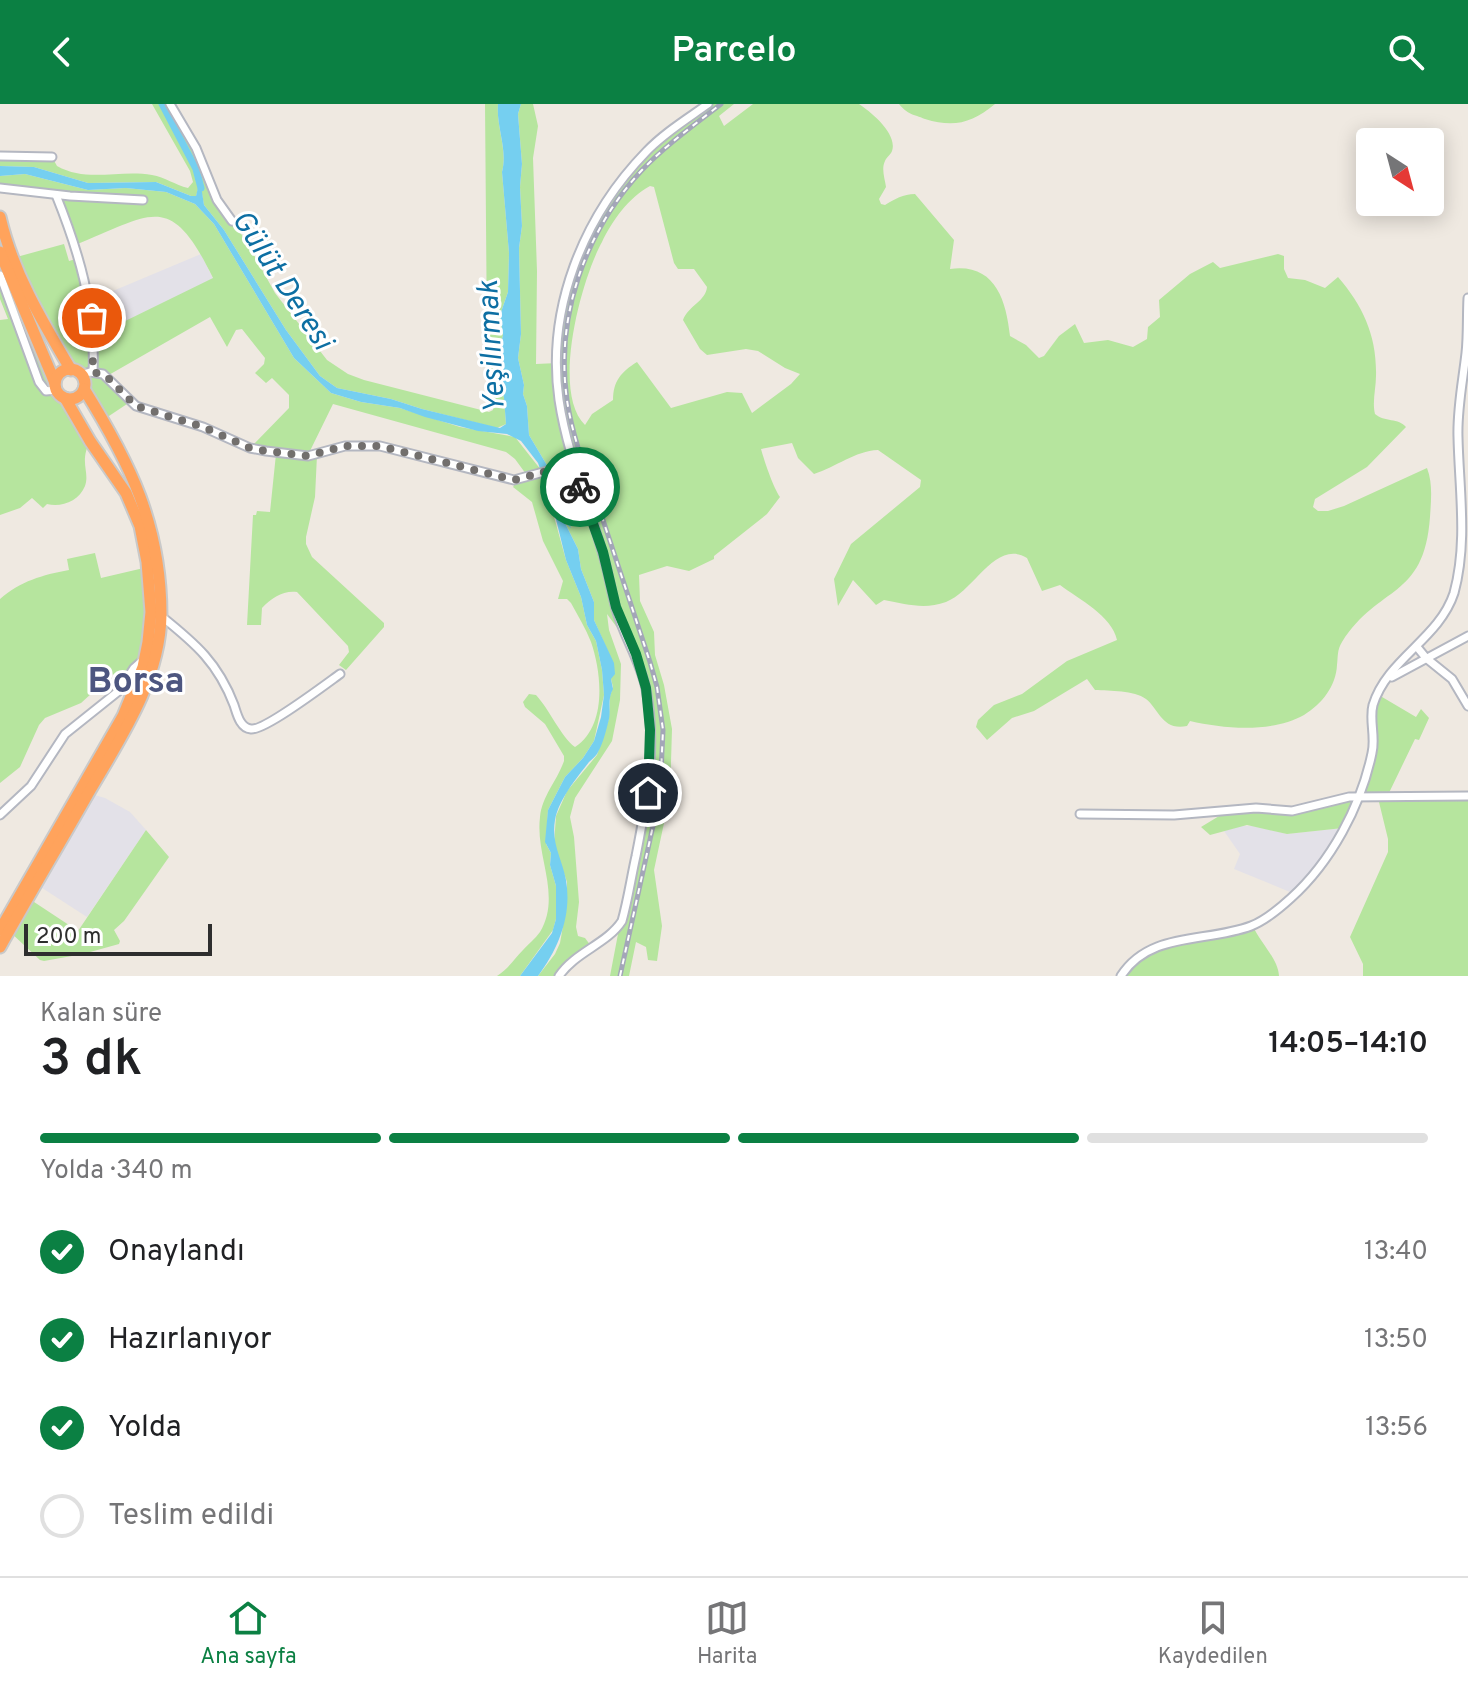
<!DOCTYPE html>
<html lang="tr">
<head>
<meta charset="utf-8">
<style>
  :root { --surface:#fff; --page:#f6f6f6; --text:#202124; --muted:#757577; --line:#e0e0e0; --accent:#0b8043 }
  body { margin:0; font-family:Overpass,sans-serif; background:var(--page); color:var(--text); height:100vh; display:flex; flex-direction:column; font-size:30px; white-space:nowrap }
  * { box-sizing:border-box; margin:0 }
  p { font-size:26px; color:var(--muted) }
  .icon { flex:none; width:44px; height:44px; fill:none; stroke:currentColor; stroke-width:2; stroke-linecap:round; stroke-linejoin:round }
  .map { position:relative; height:872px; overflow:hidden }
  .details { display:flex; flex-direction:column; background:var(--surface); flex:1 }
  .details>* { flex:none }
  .needle { width:52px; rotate:144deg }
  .controls { position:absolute; left:1356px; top:24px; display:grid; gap:16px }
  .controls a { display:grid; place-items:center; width:88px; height:88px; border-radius:8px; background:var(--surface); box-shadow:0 4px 20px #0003; font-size:40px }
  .scale { position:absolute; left:24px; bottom:20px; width:188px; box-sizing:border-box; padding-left:8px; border:4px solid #2e2e2e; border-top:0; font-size:22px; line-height:28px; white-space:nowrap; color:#2e2e2e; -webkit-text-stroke:6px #fff; paint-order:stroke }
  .pin { position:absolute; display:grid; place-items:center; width:68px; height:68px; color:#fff; margin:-34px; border:4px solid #fff; border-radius:50%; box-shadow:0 2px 8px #0007 }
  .courier { position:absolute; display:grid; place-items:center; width:80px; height:80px; margin:-40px; border:6px solid #0b8043; border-radius:50%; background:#fff; color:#222; box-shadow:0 2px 10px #0007 }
  .summary em { font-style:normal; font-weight:600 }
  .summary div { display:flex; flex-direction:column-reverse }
  .summary { display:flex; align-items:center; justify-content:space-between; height:136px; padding:0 40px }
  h1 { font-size:52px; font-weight:600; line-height:60px }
  .bar { display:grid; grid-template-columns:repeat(4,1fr); gap:12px 8px; align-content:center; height:96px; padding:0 40px }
  .bar i { height:10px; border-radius:6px; background:var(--line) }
  .bar .selected { background:var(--accent) }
  .bar p { grid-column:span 4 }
  ol { padding:0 40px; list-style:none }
  li { display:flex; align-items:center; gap:24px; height:88px }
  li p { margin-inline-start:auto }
  li .icon { padding:8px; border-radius:50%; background:var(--accent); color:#fff; stroke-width:4 }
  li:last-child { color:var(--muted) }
  li i { width:44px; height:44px; border:4px solid var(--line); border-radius:50% }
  header { display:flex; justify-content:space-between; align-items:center; height:104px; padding:0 40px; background:var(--accent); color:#fff; font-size:36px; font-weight:600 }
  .tabs { display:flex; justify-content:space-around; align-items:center; height:112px; border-top:2px solid var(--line); background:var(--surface); font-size:22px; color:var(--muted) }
  .tabs a { display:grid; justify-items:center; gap:4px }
  .tabs .selected { color:var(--accent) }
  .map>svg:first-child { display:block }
  .industrial { fill:#e3e1e8 }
  .green { fill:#b6e59e; fill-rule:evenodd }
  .water { fill:#75cff0 }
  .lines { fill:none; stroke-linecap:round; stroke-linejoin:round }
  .canal { stroke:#75cff0; stroke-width:7 }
  .minor-casing { stroke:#b4b7c1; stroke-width:11 }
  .highway-casing { stroke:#c9c9c9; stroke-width:15 }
  .minor { stroke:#fff; stroke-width:7 }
  .highway { stroke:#ffa35c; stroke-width:11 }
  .rail-casing { stroke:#a3a6b8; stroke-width:5 }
  .rail { stroke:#fff; stroke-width:2; stroke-dasharray:6; stroke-linecap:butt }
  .done { stroke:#726f6d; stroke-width:8; stroke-dasharray:0 14.4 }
  .route { stroke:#0b8043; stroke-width:10 }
  .labels { text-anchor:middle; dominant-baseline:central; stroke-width:6; stroke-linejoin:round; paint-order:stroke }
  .water-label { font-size:30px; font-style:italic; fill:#0d6fa3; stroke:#fff }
  .district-label { font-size:36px; font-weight:bold; fill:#4d5680; stroke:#fff }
</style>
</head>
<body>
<header><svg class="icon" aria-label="back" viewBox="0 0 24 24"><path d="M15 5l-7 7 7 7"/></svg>Parcelo<svg class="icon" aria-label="search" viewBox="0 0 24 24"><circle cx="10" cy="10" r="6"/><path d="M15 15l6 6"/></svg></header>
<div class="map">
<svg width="1468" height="872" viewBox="0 0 1468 872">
  <rect width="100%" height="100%" fill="#efe9e1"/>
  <g class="industrial">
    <polygon points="201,150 213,175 113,224 111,220 93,228 89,197"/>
    <polygon points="88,689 105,694 130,708 146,726 87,813 36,780"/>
    <polygon points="1240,722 1253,722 1287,730 1343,724 1336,737 1295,790 1234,765 1240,750 1224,727"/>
  </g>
  <g class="green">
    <path d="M 152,0 L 170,0 L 196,44 L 214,88 L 249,142 L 275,189 L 327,256 L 348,270 L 364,276 L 489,308 L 493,306 L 493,298 L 487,236 L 485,0 L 498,0 C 496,23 508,46 502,68 L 509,149 L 508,188 L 500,211 L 503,231 L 497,257 L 504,294 L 506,320 L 497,324 L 422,305 L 391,295 L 337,284 L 320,272 L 286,226 L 224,126 L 204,101 L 200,79 L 196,92 L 191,92 L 156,78 L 88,79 L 34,63 L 0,62 L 0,52 L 52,53 L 57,62 C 87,79 120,65 152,71 C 165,73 175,81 188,84 L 193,78 L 190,67 Z"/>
    <path d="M 521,0 L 533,0 L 538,22 L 533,54 L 537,167 L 536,260 L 558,259 L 561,214 L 585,133 L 647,47 L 708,0 L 734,0 L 719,12 L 724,22 L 753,0 L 859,0 C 871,8 898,30 892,47 C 891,50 886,54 885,57 C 881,65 885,75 886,83 L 879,95 L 881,100 L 885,101 C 895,95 903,90 915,90 L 954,136 L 950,165 C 994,159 1006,194 1010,232 L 1026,241 L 1039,254 L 1044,252 L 1059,232 L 1075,220 L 1084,239 L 1108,236 L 1133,243 L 1147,235 L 1148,223 L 1160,213 L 1159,196 L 1190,170 L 1213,158 L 1220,164 L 1278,150 L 1284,152 L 1284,165 L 1288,174 L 1305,176 L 1325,184 L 1338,173 C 1363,202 1377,232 1376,272 C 1376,284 1372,298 1375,310 C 1384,318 1399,314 1406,323 L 1367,363 L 1315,395 L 1313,403 L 1318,407 L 1328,407 L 1344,402 L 1427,364 C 1433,379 1431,397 1430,413 C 1424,496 1379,480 1342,538 C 1337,546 1338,552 1337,561 C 1336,582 1322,600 1304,611 C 1272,629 1225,625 1190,617 L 1187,622 C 1162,627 1159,605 1146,595 C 1134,586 1110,587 1095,586 L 1087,575 L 1034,607 L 1012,614 L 987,636 L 976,623 L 978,616 L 994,601 L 1022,590 L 1067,557 L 1117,536 C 1112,512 1079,495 1060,481 L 1042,487 L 1027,454 C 995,435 975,487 946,498 C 924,506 906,500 884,496 L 876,501 L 853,476 L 838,502 L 834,475 L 851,440 L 920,383 L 921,376 L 878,346 C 855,347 836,363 814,370 L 798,354 L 792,339 L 761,345 C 764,356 773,383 780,393 L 767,410 L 714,452 L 714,455 L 689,467 L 667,462 L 639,471 L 640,497 L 654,528 L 655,551 L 664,581 L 672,625 L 670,691 L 654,766 L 662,822 L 657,857 L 648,856 L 646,843 L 636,838 L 629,872 L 610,872 L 650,662 L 646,584 L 627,537 L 607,510 L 609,526 L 621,560 L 620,596 L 612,637 L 575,694 L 570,713 L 574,733 L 579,798 L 576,823 L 578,832 L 585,834 L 591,842 L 559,872 L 538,872 L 555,850 L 560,839 L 567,799 L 567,778 L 554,740 L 556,712 L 567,687 L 597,651 L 609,614 L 610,592 L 613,583 L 611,575 L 613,559 L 594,516 L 594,498 L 581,465 L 578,445 L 562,413 L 563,404 C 554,393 554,383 551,370 L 573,363 L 571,356 L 548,363 L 529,331 L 527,302 L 523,290 L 524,281 L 518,254 L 521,230 L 519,144 L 522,122 L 520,83 L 522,60 L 518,10 ZM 650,82 L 654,83 L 674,159 L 678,165 L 694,165 L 707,183 C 706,197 688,202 683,216 L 700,245 L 707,251 L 746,245 L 758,247 L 785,264 L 800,270 L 791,280 L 752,309 L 742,289 L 727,288 L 671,304 L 637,258 C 621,268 613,277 613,296 L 592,310 L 585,321 C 551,288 581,176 602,138 C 612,117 629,93 650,82 Z"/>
    <path d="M 899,0 L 995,0 C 972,19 954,24 925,15 C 913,10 908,11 899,0 Z"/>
    <path d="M 25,70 L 88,86 L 126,84 L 166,88 L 195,100 L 214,120 L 294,254 L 331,289 L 361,298 L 400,304 L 460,323 L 515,333 L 541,366 L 526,370 L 515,355 L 506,348 L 333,300 L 308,351 L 317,351 L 315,393 L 306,433 L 306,440 L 312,453 L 384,519 L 384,523 L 346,566 L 339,561 L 349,548 L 348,542 L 297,488 C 284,486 271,494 262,504 L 261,521 L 247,521 L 253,411 L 256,411 L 257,407 L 270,408 L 276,350 L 250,344 L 289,304 L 289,291 L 272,274 L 266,279 L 255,269 L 264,260 L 265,254 L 242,225 L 236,226 L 227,243 L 210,213 L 107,272 L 130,298 L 103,316 L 84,285 L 83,273 L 71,266 L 13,154 L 64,140 L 69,157 L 79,154 L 94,228 L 111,219 L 113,223 L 213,174 C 170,86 153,110 75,141 L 56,91 L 0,84 L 0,72 Z"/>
    <path d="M 0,148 L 56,285 L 65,294 L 90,337 C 79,359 90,367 85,382 C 79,397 61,404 47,400 L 43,404 L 32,394 L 20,404 L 0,411 L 0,216 L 8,215 L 0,195 Z"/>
    <path d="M 543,373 L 566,456 L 581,493 L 587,521 L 596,537 L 602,566 L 604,591 L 594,637 L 583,654 L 565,673 L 548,706 L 546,740 L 551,749 L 550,761 L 556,782 L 556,815 L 553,826 L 520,872 L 497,872 C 509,864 514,855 523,846 C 528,840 535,835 540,828 C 562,791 535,752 540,713 C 542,692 557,677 564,657 L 564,652 L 545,620 L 525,603 L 523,598 L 529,590 L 536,591 C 550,606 561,633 575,643 C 607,622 602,570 591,538 C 586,525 578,512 571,499 L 567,495 L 558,495 L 563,477 L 543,437 L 532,398 L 513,383 L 515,380 Z"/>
    <path d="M 95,449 L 101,474 L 148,463 L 145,554 L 124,582 L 113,570 L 81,599 L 45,614 L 39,621 L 20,663 L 0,679 L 0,495 C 21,477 42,471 69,466 L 67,455 Z"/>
    <polygon points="1377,590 1416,613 1421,605 1429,614 1419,636 1415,635 1387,693 1468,692 1468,872 1363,872 1363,860 1350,833 1388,748 1388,735 1378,694 1357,693 1343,724 1287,730 1247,721 1210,731 1201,723 1229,706 1281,707 1357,693 1370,659 1372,607"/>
    <polygon points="146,726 169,753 124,817 114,826 120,837 119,840 83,850 44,857 40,856 9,827 28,794 78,827"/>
    <path d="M 1253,822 C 1260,839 1278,854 1279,872 L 1121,872 L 1141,849 Z"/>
  </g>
  <path class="water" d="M 498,0 L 521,0 L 518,10 L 522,60 L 520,83 L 522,122 L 519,144 L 521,230 L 518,254 L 524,281 L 523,290 L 527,302 L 529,331 L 548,363 L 555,392 L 566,409 L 571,424 L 565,419 L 578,445 L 581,465 L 594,498 L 594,516 L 614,559 L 615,570 L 611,575 L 613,585 C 607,596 611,605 609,615 C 606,627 603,640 597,650 C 595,653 592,655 589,658 C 576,675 559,695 555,716 C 551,740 562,754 566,776 C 572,811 559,844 538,872 L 520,872 L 552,829 L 556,815 L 556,782 L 550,761 L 551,749 L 545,738 L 548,706 L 565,673 L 583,654 L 594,637 L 601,613 L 604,591 L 602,566 L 596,537 L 587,521 L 581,493 L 566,456 L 551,395 L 538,359 L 521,337 L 507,330 L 478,327 L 425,313 L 400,304 L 361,298 L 331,289 L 294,254 L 214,120 L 195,100 L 166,88 L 126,84 L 88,86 L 25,70 L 0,72 L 0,62 L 34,63 L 88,79 L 156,78 L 191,92 L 196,92 L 200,75 L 204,101 L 224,126 L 286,226 L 320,272 L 337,284 L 391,295 L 422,305 L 500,324 L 506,320 L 504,294 L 497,257 L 503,231 L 500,211 L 508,188 L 509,149 L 502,68 C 508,45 496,23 498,0 Z"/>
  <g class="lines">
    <polyline class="canal" points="162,0 196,65 201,84"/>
    <g class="minor-casing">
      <g id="minor">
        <polyline points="170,0 196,44 217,96 232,117"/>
        <polyline points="0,52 52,53"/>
        <polyline points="0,84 70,92 143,96"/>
        <path d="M 56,91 C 79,148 96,205 93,268"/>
        <polyline points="0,171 39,278 46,287 56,286"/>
        <polyline points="81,271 90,268 103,270 136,302 203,323 250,344 266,347 308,352 345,342 380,342 514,376 573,360"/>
        <path d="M 161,512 C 196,540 218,559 234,601 C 237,610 240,624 251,625 C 264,627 326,580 340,570"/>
        <polyline points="1417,543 1426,554 1452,575 1468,602"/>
        <polyline points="1392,573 1468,532"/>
        <polyline points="1080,710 1174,711 1256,704 1292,707 1349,693 1468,692"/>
        <polyline points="0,711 31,682 65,630 120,586 134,564 143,556"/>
        <path d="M 559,872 C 575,848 607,840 622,817 C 628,796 631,774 636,752 C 647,697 657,640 646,585 C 640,556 624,533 616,505 C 611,486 608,466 602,447 C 587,396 567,349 559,296 C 546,205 583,113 646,48 C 664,29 687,15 708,0"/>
        <path d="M 1121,872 C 1150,827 1206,839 1251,822 C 1266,816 1279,805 1291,794 C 1331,758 1361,702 1372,649 C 1376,633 1369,616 1373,601 C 1387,555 1439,535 1454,489 C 1468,438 1459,384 1458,333 C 1457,305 1463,276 1466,249 C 1468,231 1467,212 1468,194"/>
      </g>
    </g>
    <g class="highway-casing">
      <g id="highway">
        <path d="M 0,113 C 13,169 42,217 71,266"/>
        <polyline points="0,148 55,279"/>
        <circle cx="70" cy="280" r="15"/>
        <polyline points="0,826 123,612 143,563 148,538 151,508 147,458 140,422 126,389 90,337 65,294"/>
        <path d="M 0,843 C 28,793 57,744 85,695 C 117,639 160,579 161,511 C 161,421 130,359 84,285"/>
      </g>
    </g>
    <use href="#minor" class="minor"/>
    <use href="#highway" class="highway"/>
    <g class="rail-casing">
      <path id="rail" d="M 620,872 L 660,690 L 663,626 L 657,583 L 650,558 C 634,510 618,461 602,413 C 589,375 573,337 567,296 C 555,213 585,127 642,66 C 666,41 694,21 721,0"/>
    </g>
    <use href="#rail" class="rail"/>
  </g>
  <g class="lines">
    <polyline class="done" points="92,214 93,268 106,272 136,302 203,323 250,344 266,347 308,352 345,342 380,342 514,376 573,360 580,383"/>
    <polyline class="route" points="580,383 603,448 616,503 636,550 646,584 650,626 648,689"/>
  </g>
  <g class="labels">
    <g class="water-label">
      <text transform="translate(281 177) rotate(57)">Gülüt Deresi</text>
      <text transform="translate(493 243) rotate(-93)">Yeşilırmak</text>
    </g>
    <g class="district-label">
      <text x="136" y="579">Borsa</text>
    </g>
  </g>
</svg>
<div class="controls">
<a><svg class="needle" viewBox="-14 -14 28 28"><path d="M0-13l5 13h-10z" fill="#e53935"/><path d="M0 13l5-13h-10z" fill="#757577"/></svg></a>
</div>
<div class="scale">200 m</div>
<div class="pin" style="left:92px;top:214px;background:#ea580c"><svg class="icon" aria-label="bag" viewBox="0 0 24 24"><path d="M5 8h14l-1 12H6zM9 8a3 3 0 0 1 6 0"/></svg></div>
<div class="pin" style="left:648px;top:689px;background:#1f2937"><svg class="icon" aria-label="home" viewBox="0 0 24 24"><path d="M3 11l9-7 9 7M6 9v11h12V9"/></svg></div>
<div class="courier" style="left:580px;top:383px"><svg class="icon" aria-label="bike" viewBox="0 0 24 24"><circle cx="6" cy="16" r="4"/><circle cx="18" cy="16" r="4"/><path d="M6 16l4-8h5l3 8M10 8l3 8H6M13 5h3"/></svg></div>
</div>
<section class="details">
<div class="summary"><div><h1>3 dk</h1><p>Kalan süre</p></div><em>14:05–14:10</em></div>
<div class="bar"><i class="selected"></i><i class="selected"></i><i class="selected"></i><i></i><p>Yolda · 340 m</p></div>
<ol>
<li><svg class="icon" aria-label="check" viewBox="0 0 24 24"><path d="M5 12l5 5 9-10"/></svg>Onaylandı<p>13:40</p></li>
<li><svg class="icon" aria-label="check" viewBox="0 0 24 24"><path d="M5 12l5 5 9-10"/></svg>Hazırlanıyor<p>13:50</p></li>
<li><svg class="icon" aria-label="check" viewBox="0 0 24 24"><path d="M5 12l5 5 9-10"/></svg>Yolda<p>13:56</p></li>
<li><i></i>Teslim edildi</li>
</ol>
</section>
<nav class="tabs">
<a class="selected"><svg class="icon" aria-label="home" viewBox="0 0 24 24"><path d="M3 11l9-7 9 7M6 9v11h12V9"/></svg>Ana sayfa</a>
<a><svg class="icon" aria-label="map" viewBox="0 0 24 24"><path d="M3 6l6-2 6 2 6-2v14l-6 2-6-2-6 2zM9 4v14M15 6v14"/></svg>Harita</a>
<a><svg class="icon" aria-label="saved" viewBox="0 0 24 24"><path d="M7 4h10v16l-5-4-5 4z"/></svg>Kaydedilen</a>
</nav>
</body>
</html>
